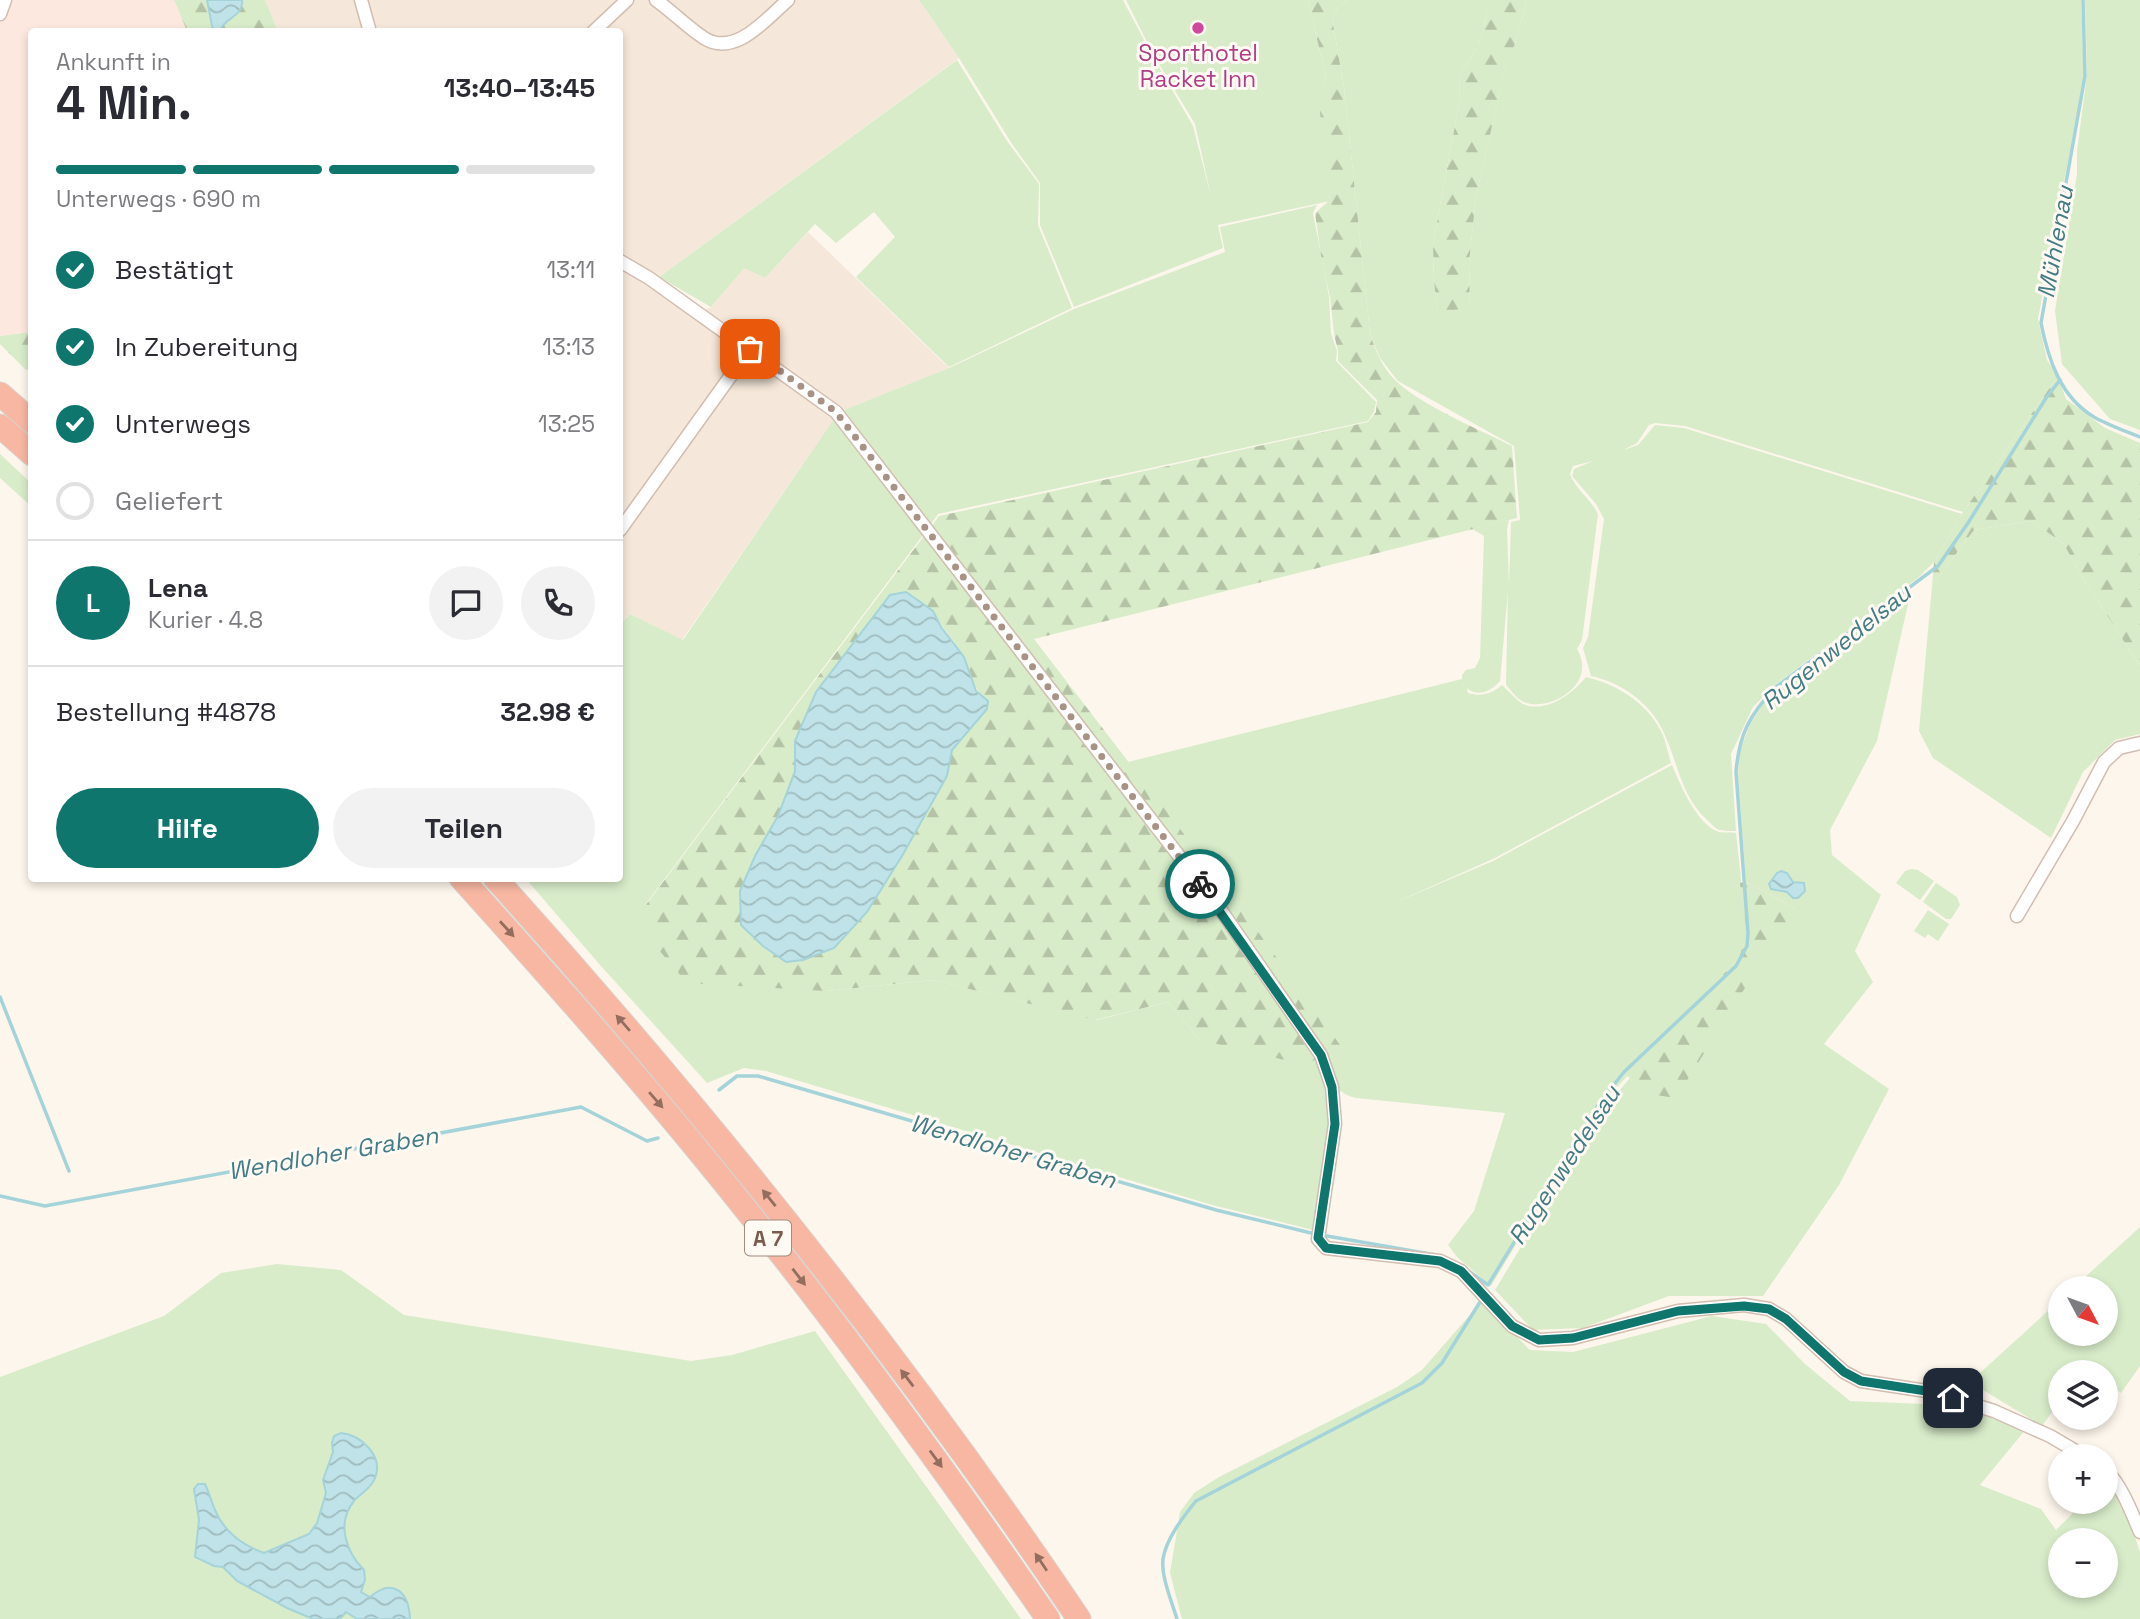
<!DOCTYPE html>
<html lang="de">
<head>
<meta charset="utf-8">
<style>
  :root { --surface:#fff; --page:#f2f2f3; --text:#2b2b33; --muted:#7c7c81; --line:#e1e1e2; --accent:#0f766e }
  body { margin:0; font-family:"Space Grotesk",sans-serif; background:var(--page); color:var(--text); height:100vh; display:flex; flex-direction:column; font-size:26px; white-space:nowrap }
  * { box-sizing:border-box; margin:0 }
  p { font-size:23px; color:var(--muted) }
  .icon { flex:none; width:38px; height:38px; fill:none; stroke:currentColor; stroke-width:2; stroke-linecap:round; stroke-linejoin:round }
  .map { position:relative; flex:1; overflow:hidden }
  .sheet { position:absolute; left:28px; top:28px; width:595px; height:854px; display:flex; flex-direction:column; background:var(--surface); border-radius:7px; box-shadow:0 4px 10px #0003 }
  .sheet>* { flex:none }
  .needle { width:46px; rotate:131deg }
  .tools { position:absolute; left:2048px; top:1276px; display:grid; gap:14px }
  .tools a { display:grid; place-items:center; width:70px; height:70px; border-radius:50%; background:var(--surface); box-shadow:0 4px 10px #0003; font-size:35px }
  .pin { position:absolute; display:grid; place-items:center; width:60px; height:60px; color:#fff; margin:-30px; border-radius:14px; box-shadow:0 4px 10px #0006 }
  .courier { position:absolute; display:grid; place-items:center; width:70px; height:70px; margin:-35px; border:5px solid #0f766e; border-radius:50%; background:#fff; color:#222; box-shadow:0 2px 9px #0007 }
  .head em { font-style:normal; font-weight:700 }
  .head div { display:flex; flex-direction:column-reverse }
  .head { display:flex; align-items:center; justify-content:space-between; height:119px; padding:0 28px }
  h1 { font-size:46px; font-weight:700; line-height:52px }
  .bar { display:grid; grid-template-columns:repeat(4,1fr); gap:10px 7px; align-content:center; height:84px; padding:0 28px }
  .bar i { height:9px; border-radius:5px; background:var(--line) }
  .bar .active { background:var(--accent) }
  .bar p { grid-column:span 4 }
  .line { display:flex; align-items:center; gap:18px; padding:0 28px; border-top:2px solid var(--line) }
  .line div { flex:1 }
  .round { display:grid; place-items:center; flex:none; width:74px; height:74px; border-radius:37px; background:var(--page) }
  ol { padding:0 28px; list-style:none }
  li { display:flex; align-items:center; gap:21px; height:77px }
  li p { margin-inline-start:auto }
  li .icon { padding:7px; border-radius:50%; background:var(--accent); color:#fff; stroke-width:4 }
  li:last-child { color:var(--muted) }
  li i { width:38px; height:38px; border:4px solid var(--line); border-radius:50% }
  .cta { display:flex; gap:14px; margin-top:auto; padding:14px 28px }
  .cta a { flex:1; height:80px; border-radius:42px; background:var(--accent); color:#fff; font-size:28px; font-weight:700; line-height:80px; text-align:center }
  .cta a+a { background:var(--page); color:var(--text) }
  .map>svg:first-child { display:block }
  .residential { fill:#f5e8da }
  .commercial { fill:#fde8e0 }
  .green { fill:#d8ecc9; fill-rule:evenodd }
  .forest { fill:url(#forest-firs); fill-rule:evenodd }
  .water { fill:url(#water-waves); stroke:#a5d3da; stroke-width:2 }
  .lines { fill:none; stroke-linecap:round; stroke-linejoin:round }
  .stream { stroke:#a5d3da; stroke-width:3.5 }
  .minor-casing { stroke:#d1beb0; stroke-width:15 }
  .motorway-casing { stroke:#dad1cd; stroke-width:25 }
  .minor { stroke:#fff; stroke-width:12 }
  .motorway { stroke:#f7b7a3; stroke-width:23 }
  .oneway { fill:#936e5e }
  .done { stroke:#a89285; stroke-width:7; stroke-dasharray:0 12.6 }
  .route { stroke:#0f766e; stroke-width:9 }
  .hotel-dot { fill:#d1479c; stroke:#fffaf3; stroke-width:2.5 }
  .labels { text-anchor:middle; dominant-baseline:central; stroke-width:6; stroke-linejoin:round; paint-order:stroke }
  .shield { fill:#fffaf3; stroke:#a28b7f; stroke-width:2 }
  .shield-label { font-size:21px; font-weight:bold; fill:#7a5c4d }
  .hotel-label { font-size:23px; fill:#b23c85; stroke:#fffaf3 }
  .water-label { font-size:24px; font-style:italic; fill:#437c86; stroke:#fffaf3 }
</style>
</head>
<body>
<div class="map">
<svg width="2140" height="1619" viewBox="0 0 2140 1619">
  <defs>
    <pattern id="forest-firs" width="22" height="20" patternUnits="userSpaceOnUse" patternTransform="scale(1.75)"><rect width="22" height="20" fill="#d8ecc9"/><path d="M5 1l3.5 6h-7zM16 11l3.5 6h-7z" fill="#b4c2a5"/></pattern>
    <pattern id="water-waves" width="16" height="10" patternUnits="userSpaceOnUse" patternTransform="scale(1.75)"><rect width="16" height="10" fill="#bfe3e8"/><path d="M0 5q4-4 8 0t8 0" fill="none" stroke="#a0bbbe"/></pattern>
  </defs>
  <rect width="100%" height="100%" fill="#fdf6ec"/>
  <polygon class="residential" points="265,0 919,0 959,58 659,277 650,277 700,313 711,307 744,267 765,278 808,232 949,368 839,412 682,640 630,614 620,625 620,32 278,31"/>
  <polygon class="commercial" points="0,0 174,0 187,31 32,32 31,332 0,336"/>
  <g class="green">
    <polygon points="919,0 1123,0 1152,55 1193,126 1211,196 1195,124 1153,54 1126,0 1308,0 1326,78 1322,91 1330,201 1218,225 1223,248 1074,307 1040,225 1040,183 1012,144 959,58"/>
    <path d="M 1348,0 L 1488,0 L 1488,10 L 1478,46 L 1459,76 L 1460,98 L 1433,244 L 1434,283 L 1438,311 L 1470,307 L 1469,263 L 1476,197 L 1506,63 L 1515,44 L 1527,0 L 2081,0 L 2084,76 L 2038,319 L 2047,360 L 2058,376 L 1963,512 L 1685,426 L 1655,423 L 1649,425 L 1637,443 L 1623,450 L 1638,445 L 1655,425 L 1684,428 L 1962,514 L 1934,562 L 1919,577 L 1775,685 L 1753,707 L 1731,754 L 1736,831 C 1731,831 1724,831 1720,830 C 1715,829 1711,823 1707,820 C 1680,795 1678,761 1662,729 C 1649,702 1620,682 1591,676 L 1583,648 L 1588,637 L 1604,519 L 1596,504 L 1572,476 L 1574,469 L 1593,461 L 1573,466 L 1570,474 C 1576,490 1591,499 1598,514 L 1582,640 L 1577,649 C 1599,686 1546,714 1522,701 C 1516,698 1511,690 1506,685 L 1508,591 L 1500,681 C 1491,691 1478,698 1467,688 L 1468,693 C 1482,697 1491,694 1502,685 C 1509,691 1516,700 1523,704 C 1547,714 1573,693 1586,677 C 1616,684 1646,702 1661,731 C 1666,741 1668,753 1671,763 L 1493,859 L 1394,903 L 1493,861 L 1672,765 C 1680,784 1697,825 1719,832 C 1724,833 1731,832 1736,833 L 1747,934 L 1739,958 L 1600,1105 L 1491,1286 L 1458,1258 L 1448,1245 L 1474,1211 L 1505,1113 L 1356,1098 C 1331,1092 1332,1076 1324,1054 L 1339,1045 L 1128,762 L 1462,679 L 1462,675 L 1466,670 L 1475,668 L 1480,658 L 1484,536 L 1472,529 L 1509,520 L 1507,529 L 1509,584 L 1511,522 L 1520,520 L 1514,446 L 1398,381 L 1380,358 L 1370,334 L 1344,87 L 1332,18 L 1339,6 Z"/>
    <polygon points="2085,0 2140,0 2140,430 2110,419 2062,364 2055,311 2077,174 2077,151 2087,75"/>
    <polygon points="957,60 1007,141 1039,184 1038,225 1072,308 949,367 856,277 895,237 874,212 836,243 815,224 765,278 744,268 711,307 659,277"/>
    <polygon points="1317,205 1313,213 1329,296 1331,333 1337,351 1336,361 1376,402 1374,412 1368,421 938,514 928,528 839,412 949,368 1074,309 1225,252 1220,227"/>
    <polygon points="836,416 926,531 645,905 826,991 933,980 1097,1020 1168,1002 1200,1040 1318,1058 1330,1088 1332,1125 1317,1231 1212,1205 766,1071 744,1068 707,1083 600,965 526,879 620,878 620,625 630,614 683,640"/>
    <polygon points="0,454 31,483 31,506 0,478"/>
    <polygon points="2031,521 2063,543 2084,580 2140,666 2140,734 2115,740 2083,772 2051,838 1933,758 1919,731 1932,586 1974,530"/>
    <polygon points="1911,591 1877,741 1830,830 1832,855 1881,895 1855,951 1873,982 1824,1044 1889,1089 1839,1185 1763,1296 1669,1296 1583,1328 1533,1330 1495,1290 1606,1106 1630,1078 1642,1093 1795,908 1746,882 1738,777 1739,753 1750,724 1765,701 1794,677"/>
    <polygon points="1911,869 1918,870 1934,881 1920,900 1896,883 1905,871"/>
    <polygon points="1936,883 1957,897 1960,905 1951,919 1946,919 1923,902"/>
    <polygon points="1928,910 1949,924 1938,941 1928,934 1925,938 1914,931"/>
    <polygon points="2140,1227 2140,1366 2121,1393 2105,1381 2105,1372 2060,1372 2060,1401 2042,1426 1970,1382 2060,1300 2060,1334 2105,1334 2105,1288 2073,1288"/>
    <polygon points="277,1264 341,1270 404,1315 691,1361 732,1355 815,1331 1021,1619 0,1619 0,1377 164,1316 221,1273"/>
    <path d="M 1482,1301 L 1530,1350 L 1573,1352 L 1712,1316 L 1766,1324 L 1805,1364 L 1850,1401 L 1949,1405 L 2026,1429 L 1980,1485 L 2041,1509 L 2056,1530 L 2084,1502 L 2105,1502 L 2106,1479 L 2131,1525 L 2140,1552 L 2140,1619 L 1182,1619 L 1170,1573 L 1180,1512 L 1194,1493 L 1219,1477 L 1397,1387 L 1422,1370 ZM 2060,1540 L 2105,1540 L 2105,1586 L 2060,1586 Z"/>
  </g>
  <g class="forest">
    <polygon points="174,0 207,0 213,31 187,31"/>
    <path d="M 242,0 L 265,0 L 278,31 L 220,32 C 222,20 236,14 243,5 Z"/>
    <path d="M 1308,0 L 1348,0 L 1339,6 L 1332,18 L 1344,87 L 1370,334 C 1376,351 1382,368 1396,381 C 1421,405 1480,430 1512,446 L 1517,518 L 1034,639 L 1240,907 L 1340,1045 L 1306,1065 L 1200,1040 L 1168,1002 L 1095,1020 L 933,980 L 826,991 L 687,983 L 652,942 L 645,906 L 939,516 L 1368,422 L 1376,412 L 1377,400 L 1338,361 L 1338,351 L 1334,334 L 1330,297 L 1322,262 L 1315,213 L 1330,200 L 1320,112 L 1322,91 L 1326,78 ZM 933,611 C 941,628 955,641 964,657 C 973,675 971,687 987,701 L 987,709 L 952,750 L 947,776 L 755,856 L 778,816 L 795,771 Z"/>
    <polygon points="1488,0 1527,0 1515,44 1506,64 1476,197 1469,263 1470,308 1438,312 1434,283 1433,244 1460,98 1459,76 1478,46 1488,10"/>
    <polygon points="31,332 31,369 26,370 0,344 0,336"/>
    <polygon points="2058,376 2066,399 2105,428 2140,443 2140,666 2084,580 2063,543 2031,521 1974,530 1932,586 1934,562 1963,512"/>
    <polygon points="1746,882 1795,908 1676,1098 1642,1093 1627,1075 1739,958 1747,934 1740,883"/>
  </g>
  <g class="water">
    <path d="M 207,0 L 242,0 C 244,17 224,17 220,31 L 213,31 Z"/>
    <polygon points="906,592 933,611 941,627 964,657 976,691 988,701 987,709 952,750 947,776 902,856 867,912 834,948 803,960 786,962 763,946 741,925 740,891 755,856 778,816 795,771 795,741 816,692 890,595"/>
    <polygon points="1781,871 1787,873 1793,882 1804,883 1805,891 1798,898 1793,898 1787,892 1771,889 1769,884 1777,873"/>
    <path d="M 341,1433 C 361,1435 384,1456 375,1478 C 371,1489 361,1493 354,1501 C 336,1523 346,1552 364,1570 L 365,1580 L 361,1592 L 370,1597 C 393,1577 409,1592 410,1619 L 357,1619 L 346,1612 L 340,1619 L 313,1619 L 287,1608 L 237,1581 L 223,1567 L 214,1566 L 195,1557 L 199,1520 L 194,1489 L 198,1484 L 205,1484 C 209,1492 211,1501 215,1510 C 224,1532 242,1545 264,1553 L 309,1534 L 317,1523 L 326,1493 L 323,1480 L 333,1452 L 332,1443 L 334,1436 Z"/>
  </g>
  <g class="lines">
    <g class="stream">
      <path d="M 2083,0 L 2085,76 L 2041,323 C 2048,358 2060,397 2094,417 C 2108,425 2125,431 2140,437"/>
      <polyline points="0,997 69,1171"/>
      <polyline points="719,1090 737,1076 758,1076 1216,1210 1311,1233"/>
      <polyline points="0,1196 45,1206 581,1107 647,1141 658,1138"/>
      <polyline points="1327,1236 1436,1255"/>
      <path d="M 1470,1272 L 1488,1285 L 1600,1102 L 1624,1072 L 1736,966 L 1747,946 L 1748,933 L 1736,772 C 1739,734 1750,714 1776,687 L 1938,566 L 1968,523 L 2046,398 L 2060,380"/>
      <path d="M 1177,1619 C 1172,1602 1161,1577 1163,1559 C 1166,1539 1183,1517 1196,1501 L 1422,1383 L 1442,1363 L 1480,1302"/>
    </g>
    <g class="minor-casing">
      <g id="minor">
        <polyline points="361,0 370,32"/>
        <path d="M 656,0 C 673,12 687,27 704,38 C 735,58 767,18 788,0"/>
        <polyline points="0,14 5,0"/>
        <polyline points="593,32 627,0"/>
        <polyline points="620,261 649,278 836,412 1220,909 1321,1055 1332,1087 1335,1124 1318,1239 1326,1248 1440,1261 1461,1271 1512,1326 1539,1340 1573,1338 1678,1311 1744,1305 1769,1309 1786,1319 1844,1372 1861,1381 1933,1392 1994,1411 2050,1436 2084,1456"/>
        <polyline points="620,530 750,349"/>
        <polyline points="2017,916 2073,821 2104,762 2119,748 2140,743"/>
        <path d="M 2105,1469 C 2122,1486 2131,1511 2140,1532"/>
      </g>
    </g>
    <g class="motorway-casing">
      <g id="motorway">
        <polyline points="0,394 32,422"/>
        <polyline points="0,426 32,454"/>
        <path d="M 461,878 C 559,987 656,1096 747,1211 C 853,1343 952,1480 1048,1619"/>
        <path d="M 495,878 C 707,1113 902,1356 1079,1619"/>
      </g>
    </g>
    <use href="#minor" class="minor"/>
    <use href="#motorway" class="motorway"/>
  </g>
  <defs><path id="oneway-solid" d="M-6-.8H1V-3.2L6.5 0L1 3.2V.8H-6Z" transform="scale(1.75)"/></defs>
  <g class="oneway">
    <use href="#oneway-solid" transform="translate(507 929) rotate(48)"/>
    <use href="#oneway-solid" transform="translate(623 1023) rotate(-131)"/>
    <use href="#oneway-solid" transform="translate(656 1100) rotate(49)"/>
    <use href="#oneway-solid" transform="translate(769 1198) rotate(-129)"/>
    <use href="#oneway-solid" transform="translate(799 1277) rotate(52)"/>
    <use href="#oneway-solid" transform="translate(907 1378) rotate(-127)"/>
    <use href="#oneway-solid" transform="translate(936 1459) rotate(54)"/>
    <use href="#oneway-solid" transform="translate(1041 1562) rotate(-124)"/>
  </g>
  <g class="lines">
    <polyline class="done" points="750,349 836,412 1200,884"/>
    <polyline class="route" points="1200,884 1321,1055 1332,1087 1335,1124 1318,1238 1326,1248 1440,1261 1461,1271 1512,1326 1539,1340 1573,1338 1678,1311 1744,1306 1769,1309 1786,1319 1844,1372 1861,1381 1933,1392 1953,1398"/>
  </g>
  <circle class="hotel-dot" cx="1198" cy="28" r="7"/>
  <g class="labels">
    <rect class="shield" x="745" y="1220.5" width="46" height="35" rx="5"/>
    <g class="shield-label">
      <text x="768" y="1238">A 7</text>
    </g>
    <g class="hotel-label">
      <text x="1198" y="53">Sporthotel<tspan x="1198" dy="26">Racket Inn</tspan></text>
    </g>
    <g class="water-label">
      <text transform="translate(2055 242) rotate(-80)">Mühlenau</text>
      <text transform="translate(1836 647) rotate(-39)">Rugenwedelsau</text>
      <text transform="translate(1013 1151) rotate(16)">Wendloher Graben</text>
      <text transform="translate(333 1153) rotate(-10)">Wendloher Graben</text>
      <text transform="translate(1564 1165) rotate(-57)">Rugenwedelsau</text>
    </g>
  </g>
</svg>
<div class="tools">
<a><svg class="needle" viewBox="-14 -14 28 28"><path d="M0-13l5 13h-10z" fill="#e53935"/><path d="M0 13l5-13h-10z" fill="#7c7c81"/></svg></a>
<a><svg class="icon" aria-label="layers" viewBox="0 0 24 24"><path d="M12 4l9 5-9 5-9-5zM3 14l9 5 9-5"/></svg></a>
<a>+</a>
<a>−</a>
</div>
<div class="pin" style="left:750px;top:349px;background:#ea580c"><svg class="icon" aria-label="bag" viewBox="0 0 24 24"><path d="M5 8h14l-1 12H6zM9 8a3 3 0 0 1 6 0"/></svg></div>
<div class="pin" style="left:1953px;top:1398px;background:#1f2937"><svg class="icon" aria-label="home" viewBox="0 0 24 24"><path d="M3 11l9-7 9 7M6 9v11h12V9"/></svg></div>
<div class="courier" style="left:1200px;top:884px"><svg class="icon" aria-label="bike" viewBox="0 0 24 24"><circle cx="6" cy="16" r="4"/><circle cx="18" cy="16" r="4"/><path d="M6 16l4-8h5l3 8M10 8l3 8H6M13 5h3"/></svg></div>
<section class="sheet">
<div class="head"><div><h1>4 Min.</h1><p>Ankunft in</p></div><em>13:40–13:45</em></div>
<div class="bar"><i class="active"></i><i class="active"></i><i class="active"></i><i></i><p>Unterwegs · 690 m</p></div>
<ol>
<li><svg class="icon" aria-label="check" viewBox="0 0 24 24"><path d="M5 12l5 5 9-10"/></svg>Bestätigt<p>13:11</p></li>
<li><svg class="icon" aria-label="check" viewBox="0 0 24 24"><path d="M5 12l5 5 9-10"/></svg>In Zubereitung<p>13:13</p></li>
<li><svg class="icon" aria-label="check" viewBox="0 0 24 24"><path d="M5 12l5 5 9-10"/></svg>Unterwegs<p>13:25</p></li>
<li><i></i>Geliefert</li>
</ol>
<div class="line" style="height:126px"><b class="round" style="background:var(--accent);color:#fff">L</b><div><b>Lena</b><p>Kurier · 4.8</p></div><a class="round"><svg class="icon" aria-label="chat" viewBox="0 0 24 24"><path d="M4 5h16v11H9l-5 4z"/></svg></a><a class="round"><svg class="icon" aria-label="phone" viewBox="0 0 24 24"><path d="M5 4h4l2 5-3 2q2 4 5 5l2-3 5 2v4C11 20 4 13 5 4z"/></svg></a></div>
<div class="line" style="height:91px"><div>Bestellung #4878</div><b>32.98 €</b></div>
<div class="cta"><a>Hilfe</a><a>Teilen</a></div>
</section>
</div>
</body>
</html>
